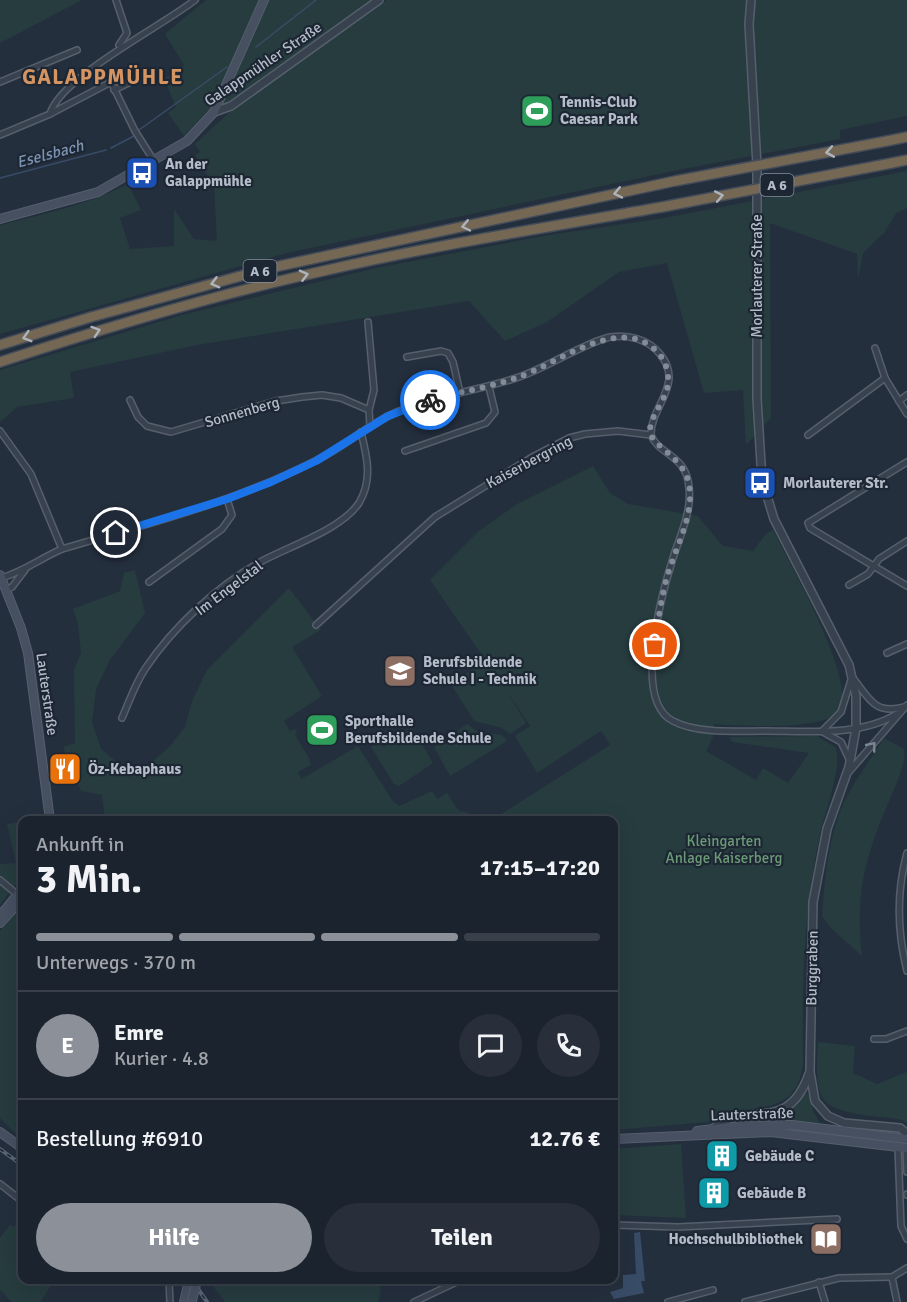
<!DOCTYPE html>
<html lang="de">
<head>
<meta charset="utf-8">
<style>
  :root { --surface:#1b232e; --page:#282f3a; --text:#f1f3f6; --muted:#a0a4aa; --line:#39404a; --accent:#8c9099 }
  body { margin:0; font-family:Signika,sans-serif; background:var(--page); color:var(--text); height:100vh; display:flex; flex-direction:column; font-size:22px; white-space:nowrap }
  * { box-sizing:border-box; margin:0 }
  p { font-size:20px; color:var(--muted) }
  .icon { flex:none; width:33px; height:33px; fill:none; stroke:currentColor; stroke-width:2; stroke-linecap:round; stroke-linejoin:round }
  .map { position:relative; flex:1; overflow:hidden }
  .details { position:absolute; left:18px; top:816px; width:600px; height:468px; display:flex; flex-direction:column; background:var(--surface); border-radius:12px; box-shadow:0 6px 24px #0002,0 0 0 2px var(--line) }
  .details>* { flex:none }
  .pin { position:absolute; display:grid; place-items:center; width:51px; height:51px; color:#fff; margin:-26px; border:3px solid #fff; border-radius:50%; box-shadow:0 2px 6px #0007 }
  .courier { position:absolute; display:grid; place-items:center; width:60px; height:60px; margin:-30px; border:4px solid #1a73e8; border-radius:50%; background:#fff; color:#222; box-shadow:0 2px 8px #0007 }
  .overview em { font-style:normal; font-weight:800 }
  .overview div { display:flex; flex-direction:column-reverse }
  .overview { display:flex; align-items:center; justify-content:space-between; height:102px; padding:0 18px }
  h1 { font-size:39px; font-weight:800; line-height:45px }
  .bar { display:grid; grid-template-columns:repeat(4,1fr); gap:9px 6px; align-content:center; height:72px; padding:0 18px }
  .bar i { height:8px; border-radius:4px; background:var(--line) }
  .bar .selected { background:var(--accent) }
  .bar p { grid-column:span 4 }
  .line { display:flex; align-items:center; gap:15px; padding:0 18px; border-top:2px solid var(--line) }
  .line div { flex:1 }
  .round { display:grid; place-items:center; flex:none; width:63px; height:63px; border-radius:32px; background:var(--page) }
  .primary-button { display:flex; gap:12px; margin-top:auto; padding:12px 18px }
  .primary-button a { flex:1; height:69px; border-radius:36px; background:var(--accent); color:#fff; font-size:24px; font-weight:800; line-height:69px; text-align:center }
  .primary-button a+a { background:var(--page); color:var(--text) }
  .map>svg:first-child { display:block }
  .green { fill:#263c3f }
  .water { fill:#394c67 }
  .lines { fill:none; stroke-linecap:round; stroke-linejoin:round }
  .stream { stroke:#394c67; stroke-width:1.5 }
  .minor-casing { stroke:#565f6c; stroke-width:8 }
  .tertiary-casing { stroke:#565f6c; stroke-width:10 }
  .secondary-casing { stroke:#565f6c; stroke-width:10 }
  .motorway-casing { stroke:#434c59; stroke-width:12 }
  .minor { stroke:#38414e; stroke-width:5 }
  .tertiary { stroke:#38414e; stroke-width:7 }
  .secondary { stroke:#465061; stroke-width:8 }
  .motorway { stroke:#746855; stroke-width:9 }
  .rail-casing { stroke:#5a6575; stroke-width:4 }
  .rail { stroke:#1d2633; stroke-width:1.5; stroke-dasharray:4.5; stroke-linecap:butt }
  .secondary-bridge-casing { stroke:#565f6c; stroke-width:10; stroke-linecap:butt }
  .motorway-bridge-casing { stroke:#434c59; stroke-width:12; stroke-linecap:butt }
  .secondary-bridge { stroke:#465061; stroke-width:8 }
  .motorway-bridge { stroke:#746855; stroke-width:9 }
  .oneway { stroke:#aeb4bd }
  .oneway2 { stroke:#7c8592 }
  .done { stroke:#828b98; stroke-width:6; stroke-dasharray:0 10.8 }
  .route { stroke:#1a73e8; stroke-width:8 }
  .labels { text-anchor:middle; dominant-baseline:central; stroke-width:4.5; stroke-linejoin:round; paint-order:stroke }
  .shield { fill:#1d2633; stroke:#878f9c; stroke-width:1.5 }
  .shield-label { font-size:14px; font-weight:bold; fill:#b4bcc9 }
  .street-label { font-size:15px; fill:#b4bcc9; stroke:#1d2633 }
  .poi-label { font-size:15px; font-weight:bold; fill:#b4bcc9; stroke:#1d2633; text-anchor:start }
  .park-label { font-size:15px; fill:#6b9a76; stroke:#1d2633 }
  .water-label { font-size:16px; font-style:italic; fill:#7c92b1; stroke:#1d2633 }
  .district-label { font-size:21px; font-weight:bold; letter-spacing:1.5px; fill:#d59563; stroke:#1d2633 }
</style>
</head>
<body>
<div class="map">
<svg width="907" height="1302" viewBox="0 0 907 1302">
  <rect width="100%" height="100%" fill="#242f3e"/>
  <g class="green">
    <polygon points="0,0 82,0 0,43"/>
    <polygon points="206,0 372,0 232,100 207,111 184,136 168,113 176,107 164,79 184,65 165,34"/>
    <path d="M 387,0 L 907,0 L 907,116 L 840,130 L 840,139 L 673,171 L 287,253 L 0,334 L 0,225 C 44,214 87,205 128,184 L 141,210 L 120,218 L 130,249 L 174,246 L 174,209 L 194,239 L 217,241 L 214,186 L 195,155 L 200,152 L 195,144 L 232,110 Z"/>
    <polygon points="907,171 907,208 896,213 884,233 863,253 858,280 857,254 770,223 771,418 746,445 743,390 704,393 667,263 619,272 547,322 505,341 469,301 197,345 70,372 74,398 17,407 0,422 0,370 182,315 376,268 549,235 664,218"/>
    <path d="M 593,466 L 610,493 L 628,504 L 698,516 L 723,546 L 753,551 L 766,534 L 773,530 C 788,561 859,683 839,711 C 825,731 739,726 714,724 L 713,737 L 706,751 L 756,780 L 763,768 L 788,783 L 809,753 L 732,742 L 730,737 L 817,736 L 835,747 C 844,764 824,814 820,835 C 803,911 802,987 803,1064 C 795,1125 744,1097 709,1122 L 614,1130 L 614,820 L 492,820 L 610,745 L 601,731 L 537,773 L 515,736 L 530,726 L 506,690 L 526,723 L 510,734 L 502,728 L 474,721 L 452,686 L 455,681 L 486,661 L 430,580 L 479,531 L 517,504 Z"/>
    <polygon points="135,570 145,613 110,660 96,689 92,722 101,749 123,767 147,766 170,746 185,727 192,701 207,670 289,588 321,630 292,647 322,696 284,721 290,731 295,729 297,733 295,735 309,758 311,765 298,772 301,779 358,746 392,800 399,806 432,791 437,799 447,793 459,811 466,812 484,820 105,820 102,795 81,791 63,747 75,743 74,670 81,653 78,624 73,609 120,591 124,573"/>
    <polygon points="467,724 478,732 502,735 507,741 450,776 434,747 449,738 450,741 457,737 454,733"/>
    <polygon points="412,728 433,763 399,786 394,784 371,747 377,743 384,747"/>
    <path d="M 884,738 L 904,749 C 907,762 895,786 890,799 C 865,857 855,892 862,956 L 832,929 L 822,916 C 825,878 828,838 844,802 C 855,780 871,759 884,738 Z"/>
    <polygon points="22,822 22,876 0,905 0,864 16,863 7,824"/>
    <polygon points="22,906 22,1140 0,1118 0,931"/>
    <path d="M 818,1042 L 855,1046 L 853,1073 L 877,1084 L 907,1072 L 907,1123 C 900,1118 889,1118 880,1117 C 819,1110 814,1104 818,1042 Z"/>
    <polygon points="806,1093 811,1095 813,1111 820,1123 756,1119 788,1111"/>
    <polygon points="681,1144 686,1218 614,1215 614,1149"/>
    <polygon points="22,1217 22,1280 55,1280 40,1302 12,1302 0,1290 0,1238 10,1225 14,1227"/>
    <polygon points="208,1280 378,1280 381,1291 378,1302 225,1302"/>
  </g>
  <polygon class="water" points="640,1232 645,1281 641,1281 644,1293 614,1299 610,1292 623,1288 623,1275 636,1274 634,1233"/>
  <g class="lines">
    <g class="stream">
      <polyline points="256,47 316,0"/>
      <polyline points="139,130 227,67"/>
      <polyline points="111,148 134,136"/>
      <polyline points="0,178 106,150"/>
      <polyline points="18,957 22,937"/>
    </g>
    <g class="minor-casing">
      <g id="minor">
        <polyline points="116,0 127,33 119,45"/>
        <polyline points="0,82 77,50"/>
        <polyline points="114,90 146,75"/>
        <path d="M 50,114 C 60,77 164,25 195,0"/>
        <polyline points="0,135 50,114 111,82 135,131 154,161"/>
        <polyline points="368,322 374,390 369,410 370,426"/>
        <polyline points="875,348 885,378 907,414"/>
        <polyline points="407,357 441,351 448,353 453,362 460,393"/>
        <polyline points="130,400 138,417 147,426 171,432 276,401 302,397 322,395 341,398 369,410"/>
        <polyline points="899,401 907,395"/>
        <polyline points="0,431 31,474 62,549"/>
        <path d="M 651,435 C 658,455 687,454 689,488 C 692,511 680,536 673,558 C 662,593 632,701 673,721 C 698,734 735,731 763,731 C 805,731 859,737 897,714"/>
        <polyline points="808,435 885,378"/>
        <polyline points="405,451 486,423 495,412 489,387"/>
        <polyline points="907,462 808,523 810,528 907,586"/>
        <path d="M 1,578 C 23,572 41,558 62,549 C 147,524 235,502 315,461 C 344,447 367,425 397,412 C 436,395 479,391 519,377 C 546,368 586,342 610,337 C 628,334 648,339 660,354 C 685,384 650,407 651,435"/>
        <polyline points="149,582 222,529 232,515 227,499"/>
        <polyline points="849,585 868,574 879,559 907,541"/>
        <polyline points="6,590 12,587 25,570"/>
        <polyline points="316,625 435,517 534,456 569,438 585,434 618,431 651,435"/>
        <polyline points="887,653 907,644"/>
        <path d="M 853,678 C 869,698 874,715 904,707"/>
        <path d="M 122,718 C 129,702 135,684 145,669 C 173,627 218,585 262,561 C 290,546 342,529 359,503 C 373,480 367,456 361,432"/>
        <polyline points="823,730 841,712 851,680"/>
        <polyline points="823,732 841,742 850,761"/>
        <polyline points="848,773 907,705"/>
        <path d="M 907,853 C 896,893 897,931 907,971"/>
        <polyline points="0,880 18,895"/>
        <polyline points="874,1039 886,1039 907,1031"/>
        <polyline points="898,1147 901,1226 907,1239"/>
        <polyline points="906,1148 907,1172"/>
        <polyline points="0,1184 22,1201"/>
        <polyline points="907,1194 907,1195"/>
        <polyline points="614,1225 678,1227 837,1219"/>
        <polyline points="169,1280 170,1302"/>
        <polyline points="819,1282 825,1302"/>
        <polyline points="414,1302 461,1280"/>
        <polyline points="668,1302 713,1290"/>
        <polyline points="745,1302 839,1278 892,1277"/>
        <polyline points="897,1302 892,1277 907,1268"/>
      </g>
    </g>
    <g class="tertiary-casing">
      <g id="tertiary">
        <polyline points="751,0 749,24 757,166 757,399 762,480 774,519 849,665 856,696 856,728 849,767 827,829 813,902 810,1072 815,1101 828,1116 844,1123 900,1128 905,1132 906,1139"/>
        <polyline points="214,112 231,106 379,0"/>
        <path d="M 714,1128 C 748,1099 787,1136 809,1074"/>
      </g>
    </g>
    <g class="secondary-casing">
      <g id="secondary">
        <polyline points="0,219 98,192 187,141 214,112 264,0"/>
        <polyline points="0,575 21,628 28,653 50,820"/>
        <polyline points="0,916 22,889"/>
        <polyline points="0,923 22,899"/>
        <polyline points="697,1131 740,1126 792,1125 907,1139"/>
        <polyline points="0,1132 22,1148"/>
        <polyline points="614,1139 771,1132 907,1148"/>
        <polyline points="184,1302 189,1280"/>
      </g>
    </g>
    <g class="motorway-casing">
      <g id="motorway">
        <polyline points="887,141 907,137"/>
        <polyline points="892,163 907,160"/>
        <polyline points="0,345 91,317 270,268 675,181"/>
        <path d="M 0,362 C 107,327 214,295 323,271 C 435,245 549,227 662,207"/>
      </g>
    </g>
    <use href="#minor" class="minor"/>
    <use href="#tertiary" class="tertiary"/>
    <use href="#secondary" class="secondary"/>
    <use href="#motorway" class="motorway"/>
    <g class="rail-casing">
      <g id="rail">
        <polyline points="0,1149 22,1165"/>
        <polyline points="192,1280 207,1302"/>
      </g>
    </g>
    <use href="#rail" class="rail"/>
    <g class="secondary-bridge-casing">
      <polyline id="secondary-bridge" points="192,1301 197,1280"/>
    </g>
    <g class="motorway-bridge-casing">
      <g id="motorway-bridge">
        <polyline points="675,181 887,141"/>
        <polyline points="662,207 892,163"/>
      </g>
    </g>
    <use href="#secondary-bridge" class="secondary-bridge"/>
    <use href="#motorway-bridge" class="motorway-bridge"/>
  </g>
  <defs><path id="oneway-chevron" d="M-2-3.5L2.5 0L-2 3.5" fill="none" stroke-width="1.6" stroke-linecap="round" stroke-linejoin="round" transform="scale(1.5)"/></defs>
  <g class="oneway">
    <use href="#oneway-chevron" transform="translate(830 152) rotate(170)"/>
    <use href="#oneway-chevron" transform="translate(618 193) rotate(168)"/>
    <use href="#oneway-chevron" transform="translate(719 196) rotate(-11)"/>
    <use href="#oneway-chevron" transform="translate(466 226) rotate(168)"/>
    <use href="#oneway-chevron" transform="translate(304 275) rotate(-14)"/>
    <use href="#oneway-chevron" transform="translate(215 283) rotate(165)"/>
    <use href="#oneway-chevron" transform="translate(96 331) rotate(-18)"/>
    <use href="#oneway-chevron" transform="translate(27 337) rotate(163)"/>
  </g>
  <use class="oneway2" href="#oneway-chevron" transform="translate(872 746) rotate(-51)"/>
  <g class="lines">
    <path class="done" d="M 430,400 C 460,392 490,387 519,377 C 558,363 617,317 653,348 C 662,355 667,365 668,376 C 671,397 650,413 650,431 C 650,445 684,457 689,484 C 695,514 675,549 667,577 C 661,599 658,622 655,645"/>
    <polyline class="route" points="116,533 227,499 271,482 316,461 388,416 430,400"/>
  </g>
  <defs>
    <g id="stadium-square" transform="scale(1.725)"><rect x="-9" y="-9" width="18" height="18" rx="4" fill="#2e9e5b" stroke="#1d2633"/><path d="M0-5a6.5 5 0 1 0 0 10a6.5 5 0 1 0 0-10ZM-3.5-1.8h7v3.6h-7Z" fill="#fff"/></g>
    <g id="bus-square" transform="scale(1.725)"><rect x="-9" y="-9" width="18" height="18" rx="4" fill="#1a4fb4" stroke="#1d2633"/><path d="M-5-6H5V4H4V6H2V4H-2V6H-4V4H-5ZM-3.5-4V0h7V-4ZM-3.5 1.2v1.5H-2V1.2ZM2 1.2v1.5H3.5V1.2Z" fill="#fff"/></g>
    <g id="school-square" transform="scale(1.725)"><rect x="-9" y="-9" width="18" height="18" rx="4" fill="#8d6e63" stroke="#1d2633"/><path d="M0-5L7-2L0 1L-7-2ZM-4 1L0 2.5L4 1V4Q0 6-4 4Z" fill="#fff"/></g>
    <g id="restaurant-square" transform="scale(1.725)"><rect x="-9" y="-9" width="18" height="18" rx="4" fill="#e8710a" stroke="#1d2633"/><path d="M-5-6h1v4h1v-4h1v4h1v-4h1v5L-1.5 .5V6h-2V.5L-5-1ZM5-6V6H3V1.5H1.5Q1.5-4 5-6Z" fill="#fff"/></g>
    <g id="building-square" transform="scale(1.725)"><rect x="-9" y="-9" width="18" height="18" rx="4" fill="#0f9aa8" stroke="#1d2633"/><path d="M-4-6H4V6H1V3H-1V6H-4ZM-2.5-4.3h1.7v1.8h-1.7ZM.8-4.3h1.7v1.8H.8ZM-2.5-1h1.7V.8h-1.7ZM.8-1h1.7V.8H.8Z" fill="#fff"/></g>
    <g id="library-square" transform="scale(1.725)"><rect x="-9" y="-9" width="18" height="18" rx="4" fill="#8d6e63" stroke="#1d2633"/><path d="M-6-4Q-3-5.5-.7-3.5V5Q-3 3-6 4ZM6-4Q3-5.5 .7-3.5V5Q3 3 6 4Z" fill="#fff"/></g>
  </defs>
  <g fill-rule="evenodd">
    <use href="#stadium-square" x="537" y="111"/>
    <use href="#bus-square" x="142" y="173"/>
    <use href="#bus-square" x="760" y="483"/>
    <use href="#school-square" x="400" y="671"/>
    <use href="#stadium-square" x="322" y="730"/>
    <use href="#restaurant-square" x="65" y="769"/>
    <use href="#building-square" x="722" y="1156"/>
    <use href="#building-square" x="714" y="1193"/>
    <use href="#library-square" x="826" y="1239"/>
  </g>
  <g class="labels">
    <g class="shield">
      <rect x="760.5" y="174" width="33" height="22" rx="4.5"/>
      <rect x="243.5" y="260" width="33" height="22" rx="4.5"/>
    </g>
    <g class="shield-label">
      <text x="777" y="185">A 6</text>
      <text x="260" y="271">A 6</text>
    </g>
    <g class="street-label">
      <text transform="translate(263 64) rotate(-34)">Galappmühler Straße</text>
      <text transform="translate(757 276) rotate(-90)">Morlauterer Straße</text>
      <text transform="translate(242 412) rotate(-16)">Sonnenberg</text>
      <text transform="translate(529 462) rotate(-28)">Kaiserbergring</text>
      <text transform="translate(229 588) rotate(-37)">Im Engelstal</text>
      <text transform="translate(47 694) rotate(82)">Lauterstraße</text>
      <text transform="translate(812 968) rotate(-89)">Burggraben</text>
      <text transform="translate(752 1114) rotate(-2)">Lauterstraße</text>
    </g>
    <g class="poi-label">
      <text x="560" y="102">Tennis-Club<tspan x="560" dy="17">Caesar Park</tspan></text>
      <text x="165" y="164">An der<tspan x="165" dy="17">Galappmühle</tspan></text>
      <text x="783" y="483">Morlauterer Str.</text>
      <text x="423" y="662">Berufsbildende<tspan x="423" dy="17">Schule I - Technik</tspan></text>
      <text x="345" y="721">Sporthalle<tspan x="345" dy="17">Berufsbildende Schule</tspan></text>
      <text x="88" y="769">Öz-Kebaphaus</text>
      <text x="745" y="1156">Gebäude C</text>
      <text x="737" y="1193">Gebäude B</text>
      <text x="803" y="1239" text-anchor="end">Hochschulbibliothek</text>
    </g>
    <g class="park-label">
      <text x="724" y="841">Kleingarten<tspan x="724" dy="17">Anlage Kaiserberg</tspan></text>
    </g>
    <g class="water-label">
      <text transform="translate(50 154) rotate(-15)">Eselsbach</text>
    </g>
    <g class="district-label">
      <text x="103" y="77">GALAPPMÜHLE</text>
    </g>
  </g>
</svg>
<div class="pin" style="left:655px;top:645px;background:#ea580c"><svg class="icon" aria-label="bag" viewBox="0 0 24 24"><path d="M5 8h14l-1 12H6zM9 8a3 3 0 0 1 6 0"/></svg></div>
<div class="pin" style="left:116px;top:533px;background:#1f2937"><svg class="icon" aria-label="home" viewBox="0 0 24 24"><path d="M3 11l9-7 9 7M6 9v11h12V9"/></svg></div>
<div class="courier" style="left:430px;top:400px"><svg class="icon" aria-label="bike" viewBox="0 0 24 24"><circle cx="6" cy="16" r="4"/><circle cx="18" cy="16" r="4"/><path d="M6 16l4-8h5l3 8M10 8l3 8H6M13 5h3"/></svg></div>
<section class="details">
<div class="overview"><div><h1>3 Min.</h1><p>Ankunft in</p></div><em>17:15–17:20</em></div>
<div class="bar"><i class="selected"></i><i class="selected"></i><i class="selected"></i><i></i><p>Unterwegs · 370 m</p></div>
<div class="line" style="height:108px"><b class="round" style="background:var(--accent);color:#fff">E</b><div><b>Emre</b><p>Kurier · 4.8</p></div><a class="round"><svg class="icon" aria-label="chat" viewBox="0 0 24 24"><path d="M4 5h16v11H9l-5 4z"/></svg></a><a class="round"><svg class="icon" aria-label="phone" viewBox="0 0 24 24"><path d="M5 4h4l2 5-3 2q2 4 5 5l2-3 5 2v4C11 20 4 13 5 4z"/></svg></a></div>
<div class="line" style="height:78px"><div>Bestellung #6910</div><b>12.76 €</b></div>
<div class="primary-button"><a>Hilfe</a><a>Teilen</a></div>
</section>
</div>
</body>
</html>
